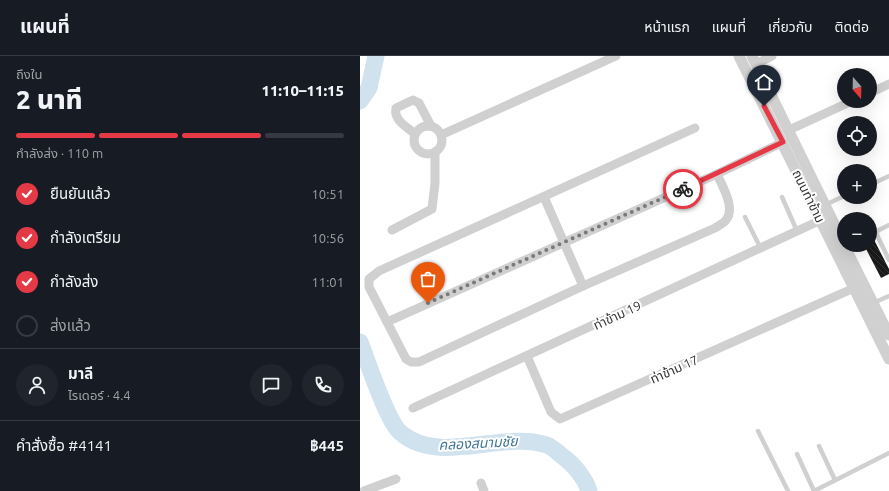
<!DOCTYPE html>
<html lang="th">
<head>
<meta charset="utf-8">
<style>
  :root { --surface:#171b24; --page:#20242c; --text:#f1f3f6; --muted:#9ea1a6; --line:#363941; --accent:#e63946 }
  body { margin:0; font-family:Ubuntu,"Noto Sans Thai",sans-serif; background:var(--page); color:var(--text); height:100vh; display:flex; flex-direction:column; font-size:15px; white-space:nowrap }
  * { box-sizing:border-box; margin:0 }
  p { font-size:13px; color:var(--muted) }
  .icon { flex:none; width:22px; height:22px; fill:none; stroke:currentColor; stroke-width:2; stroke-linecap:round; stroke-linejoin:round }
  .map { position:relative; flex:1; overflow:hidden }
  .sheet { display:flex; flex-direction:column; background:var(--surface); width:360px }
  .sheet>* { flex:none }
  .needle { width:26px; rotate:160deg }
  .tools { position:absolute; left:477px; top:12px; display:grid; gap:8px }
  .tools a { display:grid; place-items:center; width:40px; height:40px; border-radius:50%; background:var(--surface); box-shadow:0 4px 16px #0002; font-size:20px }
  .pin { position:absolute; display:grid; place-items:center; width:34px; height:34px; color:#fff; margin:-41px -17px; border-radius:50% 50% 50% 0; rotate:-45deg; box-shadow:0 0 4px #0007 }
  .pin .icon { rotate:45deg }
  .courier { position:absolute; display:grid; place-items:center; width:40px; height:40px; margin:-20px; border:3px solid #e63946; border-radius:50%; background:#fff; color:#222; box-shadow:0 1px 5px #0007 }
  .headline em { font-style:normal; font-weight:800 }
  .headline div { display:flex; flex-direction:column-reverse }
  .headline { display:flex; align-items:center; justify-content:space-between; height:68px; padding:0 16px }
  h1 { font-size:26px; font-weight:800; line-height:30px }
  .bar { display:grid; grid-template-columns:repeat(4,1fr); gap:6px 4px; align-content:center; height:48px; padding:0 16px }
  .bar i { height:5px; border-radius:3px; background:var(--line) }
  .bar .selected { background:var(--accent) }
  .bar p { grid-column:span 4 }
  .line { display:flex; align-items:center; gap:10px; padding:0 16px; border-top:1px solid var(--line) }
  .line div { flex:1 }
  .round { display:grid; place-items:center; flex:none; width:42px; height:42px; border-radius:21px; background:var(--page) }
  ol { padding:0 16px; list-style:none }
  li { display:flex; align-items:center; gap:12px; height:44px }
  li p { margin-inline-start:auto }
  li .icon { padding:4px; border-radius:50%; background:var(--accent); color:#fff; stroke-width:4 }
  li:last-child { color:var(--muted) }
  li i { width:22px; height:22px; border:2px solid var(--line); border-radius:50% }
  header { display:flex; align-items:center; gap:24px; box-sizing:border-box; height:56px; padding:0 20px; background:var(--surface); border-bottom:1px solid var(--line) }
  header strong { font-size:19px }
  nav { display:flex; gap:22px; margin-inline-start:auto; font-size:14px }
  main { display:flex; flex:1; min-height:0 }
  .map>svg:first-child { display:block }
  .lines { fill:none; stroke-linecap:round; stroke-linejoin:round }
  .river { stroke:#cfe2ee; stroke-width:17 }
  .building { fill:url(#building-back-hatch) }
  .service { stroke:#d0d0d0; stroke-width:4.5 }
  .minor { stroke:#d0d0d0; stroke-width:9 }
  .tertiary { stroke:#d0d0d0; stroke-width:11 }
  .done { stroke:#7a7a7a; stroke-width:4; stroke-dasharray:0 7.2 }
  .route { stroke:#e63946; stroke-width:5 }
  .labels { text-anchor:middle; dominant-baseline:central; stroke-width:4; stroke-linejoin:round; paint-order:stroke }
  .street-label { font-size:13px; fill:#333; stroke:#fff }
  .water-label { font-size:14px; font-style:italic; fill:#3f7597; stroke:#fff }
</style>
</head>
<body>
<header>
<strong>แผนที่</strong>
<nav><a>หน้าแรก</a><a>แผนที่</a><a>เกี่ยวกับ</a><a>ติดต่อ</a></nav>
</header>
<main>
<section class="sheet">
<div class="headline"><div><h1>2 นาที</h1><p>ถึงใน</p></div><em>11:10–11:15</em></div>
<div class="bar"><i class="selected"></i><i class="selected"></i><i class="selected"></i><i></i><p>กำลังส่ง · 110 m</p></div>
<ol>
<li><svg class="icon" aria-label="check" viewBox="0 0 24 24"><path d="M5 12l5 5 9-10"/></svg>ยืนยันแล้ว<p>10:51</p></li>
<li><svg class="icon" aria-label="check" viewBox="0 0 24 24"><path d="M5 12l5 5 9-10"/></svg>กำลังเตรียม<p>10:56</p></li>
<li><svg class="icon" aria-label="check" viewBox="0 0 24 24"><path d="M5 12l5 5 9-10"/></svg>กำลังส่ง<p>11:01</p></li>
<li><i></i>ส่งแล้ว</li>
</ol>
<div class="line" style="height:72px"><a class="round"><svg class="icon" aria-label="person" viewBox="0 0 24 24"><circle cx="12" cy="8" r="4"/><path d="M4 21q1-7 8-7t8 7"/></svg></a><div><b>มาลี</b><p>ไรเดอร์ · 4.4</p></div><a class="round"><svg class="icon" aria-label="chat" viewBox="0 0 24 24"><path d="M4 5h16v11H9l-5 4z"/></svg></a><a class="round"><svg class="icon" aria-label="phone" viewBox="0 0 24 24"><path d="M5 4h4l2 5-3 2q2 4 5 5l2-3 5 2v4C11 20 4 13 5 4z"/></svg></a></div>
<div class="line" style="height:52px"><div>คำสั่งซื้อ #4141</div><b>฿445</b></div>
</section>
<div class="map">
<svg width="529" height="435" viewBox="0 0 529 435">
  <defs>
    <pattern id="building-back-hatch" width="6" height="6" patternUnits="userSpaceOnUse"><rect width="6" height="6" fill="#1a1a1a"/><path d="M-1 5l2 2M0 0l6 6M5-1l2 2" fill="none" stroke="#333"/></pattern>
  </defs>
  <rect width="100%" height="100%" fill="#fff"/>
  <g class="lines">
    <g class="river">
      <polyline points="0,45 9,32 16,0"/>
      <path d="M 0,286 C 8,306 27,366 41,377 C 80,410 142,374 187,389 C 193,391 200,399 206,403 C 215,410 226,424 229,435"/>
    </g>
  </g>
  <polygon class="building" points="510,176 529,213 529,218 521,222 504,189 510,189"/>
  <g class="lines">
    <g class="service">
      <polyline points="510,129 529,120"/>
      <polyline points="422,141 437,175"/>
      <polyline points="465,149 484,140"/>
      <polyline points="385,161 401,193"/>
      <polyline points="529,169 517,175 517,179 529,204"/>
      <polyline points="513,247 529,240"/>
      <polyline points="398,375 428,435"/>
      <polyline points="459,390 475,424"/>
      <polyline points="437,398 454,435"/>
      <polyline points="454,435 529,397"/>
    </g>
    <g class="minor">
      <polyline points="396,8 412,0"/>
      <polyline points="510,37 529,28"/>
      <circle cx="68" cy="84" r="14"/>
      <path d="M 335,72 L 19,215 L 9,223 L 9,231 L 46,303 L 51,306 L 59,306 L 223,230 L 355,172 C 358,170 364,167 366,164 C 376,152 362,130 357,118"/>
      <polyline points="429,74 492,45"/>
      <path d="M 55,78 C 47,71 33,64 36,52 L 53,44 L 59,47 L 71,70"/>
      <polyline points="81,79 256,0"/>
      <polyline points="184,141 223,230"/>
      <polyline points="32,174 72,153 75,127 75,96"/>
      <polyline points="27,266 357,118 423,86"/>
      <polyline points="167,300 191,356 200,363 494,232"/>
      <polyline points="53,352 461,164"/>
      <polyline points="121,427 124,435"/>
      <polyline points="4,435 36,423"/>
    </g>
    <g class="tertiary">
      <polyline points="379,0 529,303"/>
      <polyline points="392,0 484,188"/>
      <polyline points="484,189 529,279"/>
    </g>
  </g>
  <g class="lines">
    <polyline class="done" points="68,247 323,133"/>
    <polyline class="route" points="323,133 423,86 404,50"/>
  </g>
  <g class="labels">
    <g class="street-label">
      <text transform="translate(449 140) rotate(64)">ถนนท่าข้าม</text>
      <text transform="translate(257 259) rotate(-25)">ท่าข้าม 19</text>
      <text transform="translate(314 313) rotate(-24)">ท่าข้าม 17</text>
    </g>
    <g class="water-label">
      <text transform="translate(118 387) rotate(-3)">คลองสนามชัย</text>
    </g>
  </g>
</svg>
<div class="tools">
<a><svg class="needle" viewBox="-14 -14 28 28"><path d="M0-13l5 13h-10z" fill="#e53935"/><path d="M0 13l5-13h-10z" fill="#9ea1a6"/></svg></a>
<a><svg class="icon" aria-label="locate" viewBox="0 0 24 24"><circle cx="12" cy="12" r="6"/><path d="M12 2v4M12 18v4M2 12h4M18 12h4"/></svg></a>
<a>+</a>
<a>−</a>
</div>
<div class="pin" style="left:68px;top:247px;background:#ea580c"><svg class="icon" aria-label="bag" viewBox="0 0 24 24"><path d="M5 8h14l-1 12H6zM9 8a3 3 0 0 1 6 0"/></svg></div>
<div class="pin" style="left:404px;top:50px;background:#1f2937"><svg class="icon" aria-label="home" viewBox="0 0 24 24"><path d="M3 11l9-7 9 7M6 9v11h12V9"/></svg></div>
<div class="courier" style="left:323px;top:133px"><svg class="icon" aria-label="bike" viewBox="0 0 24 24"><circle cx="6" cy="16" r="4"/><circle cx="18" cy="16" r="4"/><path d="M6 16l4-8h5l3 8M10 8l3 8H6M13 5h3"/></svg></div>
</div>
</main>
</body>
</html>
